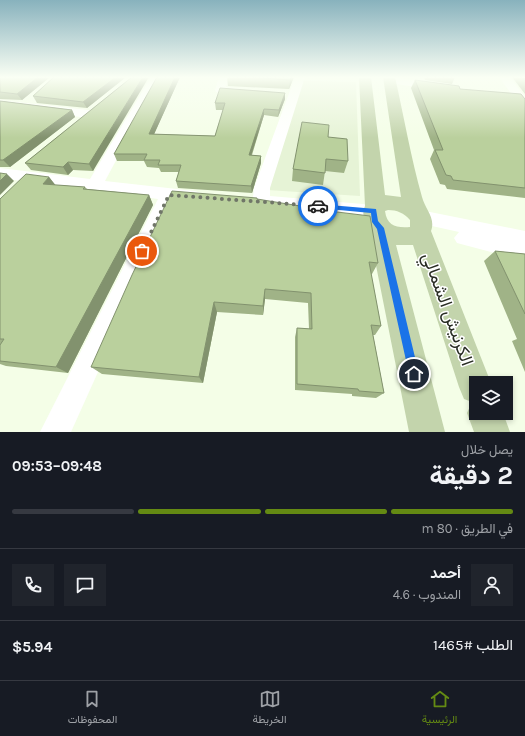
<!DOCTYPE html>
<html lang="ar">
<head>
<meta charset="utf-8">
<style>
  :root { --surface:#171b24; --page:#20242c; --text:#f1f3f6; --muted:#9ea1a6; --line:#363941; --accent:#648a13 }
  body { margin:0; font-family:Karla,Vazirmatn,sans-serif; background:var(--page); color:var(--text); direction:rtl; height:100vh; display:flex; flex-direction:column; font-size:15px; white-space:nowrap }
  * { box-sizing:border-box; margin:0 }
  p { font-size:13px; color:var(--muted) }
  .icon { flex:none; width:22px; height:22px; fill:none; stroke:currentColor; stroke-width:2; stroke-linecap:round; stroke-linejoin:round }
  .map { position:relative; height:432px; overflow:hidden; direction:ltr }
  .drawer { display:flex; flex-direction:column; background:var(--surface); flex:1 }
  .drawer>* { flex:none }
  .tools { position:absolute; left:469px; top:376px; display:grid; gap:8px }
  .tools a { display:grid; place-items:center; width:44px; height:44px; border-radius:0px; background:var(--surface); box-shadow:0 2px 6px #0003; font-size:20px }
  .pin { position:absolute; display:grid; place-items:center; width:34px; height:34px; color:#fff; margin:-17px; border:2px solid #fff; border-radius:50%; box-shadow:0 1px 4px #0007 }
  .courier { position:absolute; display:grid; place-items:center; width:40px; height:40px; margin:-20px; border:3px solid #1a73e8; border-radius:50%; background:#fff; color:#222; box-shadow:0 1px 5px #0007 }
  .overview em { font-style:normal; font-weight:700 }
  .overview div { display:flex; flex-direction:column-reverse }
  .overview { display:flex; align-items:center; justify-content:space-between; height:68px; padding:0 12px }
  h1 { font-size:26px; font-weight:700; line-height:30px }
  .bar { display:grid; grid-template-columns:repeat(4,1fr); gap:6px 4px; align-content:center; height:48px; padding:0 12px }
  .bar i { height:5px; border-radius:3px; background:var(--line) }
  .bar .current { background:var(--accent) }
  .bar p { grid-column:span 4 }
  .line { display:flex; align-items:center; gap:10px; padding:0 12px; border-top:1px solid var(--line) }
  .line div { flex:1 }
  .round { display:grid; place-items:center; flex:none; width:42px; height:42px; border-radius:0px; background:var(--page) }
  .tab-bar { display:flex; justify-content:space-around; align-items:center; height:56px; border-top:1px solid var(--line); background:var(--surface); font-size:11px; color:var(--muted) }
  .tab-bar a { display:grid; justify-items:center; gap:2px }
  .tab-bar .current { color:var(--accent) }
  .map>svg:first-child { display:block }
  .built { fill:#e6f3d6 }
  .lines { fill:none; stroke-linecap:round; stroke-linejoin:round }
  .minor { fill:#fff; fill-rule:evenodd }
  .major { fill:#c3d4ac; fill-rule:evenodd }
  .wall { fill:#a0b387 }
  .shaded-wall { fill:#82926e }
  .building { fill:#bad09d; stroke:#82926e }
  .route { fill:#1a73e8 }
  .done { stroke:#707668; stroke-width:4; stroke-dasharray:0 7.2 }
  .labels { text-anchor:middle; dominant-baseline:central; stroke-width:3; stroke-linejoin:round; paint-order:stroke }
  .near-street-label { font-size:18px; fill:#292d24; stroke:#fff }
</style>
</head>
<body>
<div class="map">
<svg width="525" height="432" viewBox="0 0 525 432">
  <rect width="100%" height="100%" fill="#f4fee7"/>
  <polygon class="built" points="301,81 356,82 360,196 267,190"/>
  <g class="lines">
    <g class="minor">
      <polygon points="151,77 161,77 105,181 195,191 201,193 203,197 201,201 195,203 175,201 71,432 40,432 158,199 0,178 0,168 90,179"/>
      <polygon points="219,77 229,77 226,87 242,89 247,92 242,95 216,92 215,90"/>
      <polygon points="295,77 305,77 270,188 270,196 374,205 380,206 383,211 380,216 374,217 253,205 250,201 253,197 254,188"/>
      <polygon points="392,77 437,84 442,87 437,90 389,83 384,80 385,78"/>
      <polygon points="499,77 510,77 525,97 525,109 521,107"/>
      <polygon points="0,100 88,110 92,111 94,114 92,117 88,118 0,106"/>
      <polygon points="420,210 525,231 525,261 457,243 454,238 459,232 414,222 411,217 414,212"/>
    </g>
    <path class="major" d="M 359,77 L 371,77 L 385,195 L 401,197 L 383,77 L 395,77 C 404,117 411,158 422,197 C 425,209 436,218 431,231 L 491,383 L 476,383 L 476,413 L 503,413 L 510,432 L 474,432 L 467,413 L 472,402 L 464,399 L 459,387 L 413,245 L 396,245 L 445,432 L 409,432 L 369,230 C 365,222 361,215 365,206 ZM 388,210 C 397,210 404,213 410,220 L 410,227 C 396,228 387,226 385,211 Z"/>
  </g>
  <g class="wall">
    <polygon points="0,77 50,77 22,100 0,99"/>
    <polygon points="54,77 126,77 87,108 37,103 33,96"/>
    <polygon points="132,77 93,171 73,170 68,175 31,170 25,163"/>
    <polygon points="180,77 154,134 215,136 223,110 216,110 215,103 285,93 285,99 278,117 264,115 252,155 261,156 261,163 252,193 178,188 176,181 179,172 161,172 159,168 147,167 144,161 117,161 114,154"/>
    <polygon points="227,77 294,77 289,89 228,86"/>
    <polygon points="424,77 455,77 452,84 425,80"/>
    <polygon points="512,77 525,77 525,94"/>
    <polygon points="415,80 460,89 525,99 525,198 447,189 445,185 440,184 430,159 434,150 411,88"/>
    <polygon points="0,101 72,110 75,117 10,167 0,167"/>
    <polygon points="328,137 348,161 344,173 325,171 323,185 292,181 293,169"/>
    <polygon points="49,177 55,185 85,187 87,189 149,195 153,205 68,373 6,366 0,364 0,199"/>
    <polygon points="257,199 378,263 372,274 371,274 381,326 375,335 373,335 384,393 376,398 352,396 352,394 295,390 295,337 297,328 309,329 308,303 265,299 263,315 217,312 203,383 102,374 91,367"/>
    <polygon points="495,251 525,254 525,372 512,341 517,339 484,261"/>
  </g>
  <g class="shaded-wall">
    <polygon points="38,77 50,77 22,100 17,94"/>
    <polygon points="116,77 126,77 87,108 83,102"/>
    <polygon points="143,77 149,77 93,171 89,164"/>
    <polygon points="175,77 180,77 151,141 149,134"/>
    <polygon points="291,77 294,77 289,89 290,80"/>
    <polygon points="285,93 285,99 278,117 279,110"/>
    <polygon points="264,109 264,115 249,162 249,155"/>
    <polygon points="72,110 75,117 10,167 3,160"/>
    <polygon points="261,156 261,163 252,193 251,186"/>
    <polygon points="68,162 73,170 68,175 63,167"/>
    <polygon points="7,174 14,181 0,195 0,181"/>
    <polygon points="49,177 57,187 43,184"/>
    <polygon points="149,195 153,205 68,373 56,367"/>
    <polygon points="265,289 265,299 263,315 263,306"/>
    <polygon points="214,302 217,312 203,383 199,377"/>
  </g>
  <g class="building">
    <polygon points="0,77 38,77 17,94 0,92"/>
    <polygon points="54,77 116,77 83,102 33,96"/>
    <polygon points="132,77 143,77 89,164 68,162 63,167 25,163"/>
    <polygon points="157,77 175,77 149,134 215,136 225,103 215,103 220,88 285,93 279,110 264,109 249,155 261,156 251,186 176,181 181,165 158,165 160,160 144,160 147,154 114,154"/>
    <polygon points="250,77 291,77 290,80"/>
    <polygon points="415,80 459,86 460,89 521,94 525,99 525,188 453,180 451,176 446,175 435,150 443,150"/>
    <polygon points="0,101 72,110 3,160 0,160"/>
    <polygon points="302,122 329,125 328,137 347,139 348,161 326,159 325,173 293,169"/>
    <polygon points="0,173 7,174 0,181"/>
    <polygon points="26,174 49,177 43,184 85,187 83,189 149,195 56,367 0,361 0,345 4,339 0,339 0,199"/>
    <polygon points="172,191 257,198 257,199 337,212 370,216 378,263 369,262 381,326 371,325 384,393 359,391 358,389 297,384 297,328 312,329 311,293 265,289 263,306 214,302 199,377 91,367 132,275"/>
    <polygon points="495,251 525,254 525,314"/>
  </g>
  <linearGradient id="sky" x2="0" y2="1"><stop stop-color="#88b2bd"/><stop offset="0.56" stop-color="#fafff4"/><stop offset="1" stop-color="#fafff4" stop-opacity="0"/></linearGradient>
  <rect width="525" height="138" fill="url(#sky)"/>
  <polygon class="route" points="318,204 376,209 378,221 384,228 419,374 417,377 414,379 410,377 409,374 377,229 372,222 371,213 318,208 315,206"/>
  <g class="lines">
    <polyline class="done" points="142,251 169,195 318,206"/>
  </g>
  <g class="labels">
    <g class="near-street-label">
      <text transform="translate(448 309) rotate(70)">الكرنيش الشمالي</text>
    </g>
  </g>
</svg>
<div class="tools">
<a><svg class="icon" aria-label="layers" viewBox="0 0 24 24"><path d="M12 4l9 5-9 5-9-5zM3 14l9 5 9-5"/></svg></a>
</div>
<div class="pin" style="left:142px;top:251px;background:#ea580c"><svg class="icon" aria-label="bag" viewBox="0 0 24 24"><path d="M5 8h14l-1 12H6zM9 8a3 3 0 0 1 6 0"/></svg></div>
<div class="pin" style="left:414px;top:374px;background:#1f2937"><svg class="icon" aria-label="home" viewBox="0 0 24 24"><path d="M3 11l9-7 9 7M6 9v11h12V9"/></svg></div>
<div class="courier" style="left:318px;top:206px"><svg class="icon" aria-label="car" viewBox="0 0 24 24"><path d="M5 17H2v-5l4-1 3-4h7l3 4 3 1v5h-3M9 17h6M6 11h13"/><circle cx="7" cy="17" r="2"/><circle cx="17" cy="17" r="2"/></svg></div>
</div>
<section class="drawer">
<div class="overview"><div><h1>2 دقيقة</h1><p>يصل خلال</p></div><em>09:48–09:53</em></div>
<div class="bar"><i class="current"></i><i class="current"></i><i class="current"></i><i></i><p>في الطريق · 80 m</p></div>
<div class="line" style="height:72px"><a class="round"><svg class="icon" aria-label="person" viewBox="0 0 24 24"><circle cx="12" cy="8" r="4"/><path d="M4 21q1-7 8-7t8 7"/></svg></a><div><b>أحمد</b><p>المندوب · 4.6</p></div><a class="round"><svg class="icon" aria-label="chat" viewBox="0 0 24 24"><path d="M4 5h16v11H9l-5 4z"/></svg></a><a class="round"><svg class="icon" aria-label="phone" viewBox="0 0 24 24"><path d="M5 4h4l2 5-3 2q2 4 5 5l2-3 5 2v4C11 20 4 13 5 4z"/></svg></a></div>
<div class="line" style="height:52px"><div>الطلب #1465</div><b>$5.94</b></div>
</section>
<nav class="tab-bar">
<a class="current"><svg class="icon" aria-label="home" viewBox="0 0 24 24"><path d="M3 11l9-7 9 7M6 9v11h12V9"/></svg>الرئيسية</a>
<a><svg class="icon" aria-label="map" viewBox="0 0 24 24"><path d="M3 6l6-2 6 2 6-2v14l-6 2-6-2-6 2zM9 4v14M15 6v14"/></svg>الخريطة</a>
<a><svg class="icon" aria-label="saved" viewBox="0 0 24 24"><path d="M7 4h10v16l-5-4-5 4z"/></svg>المحفوظات</a>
</nav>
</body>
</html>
